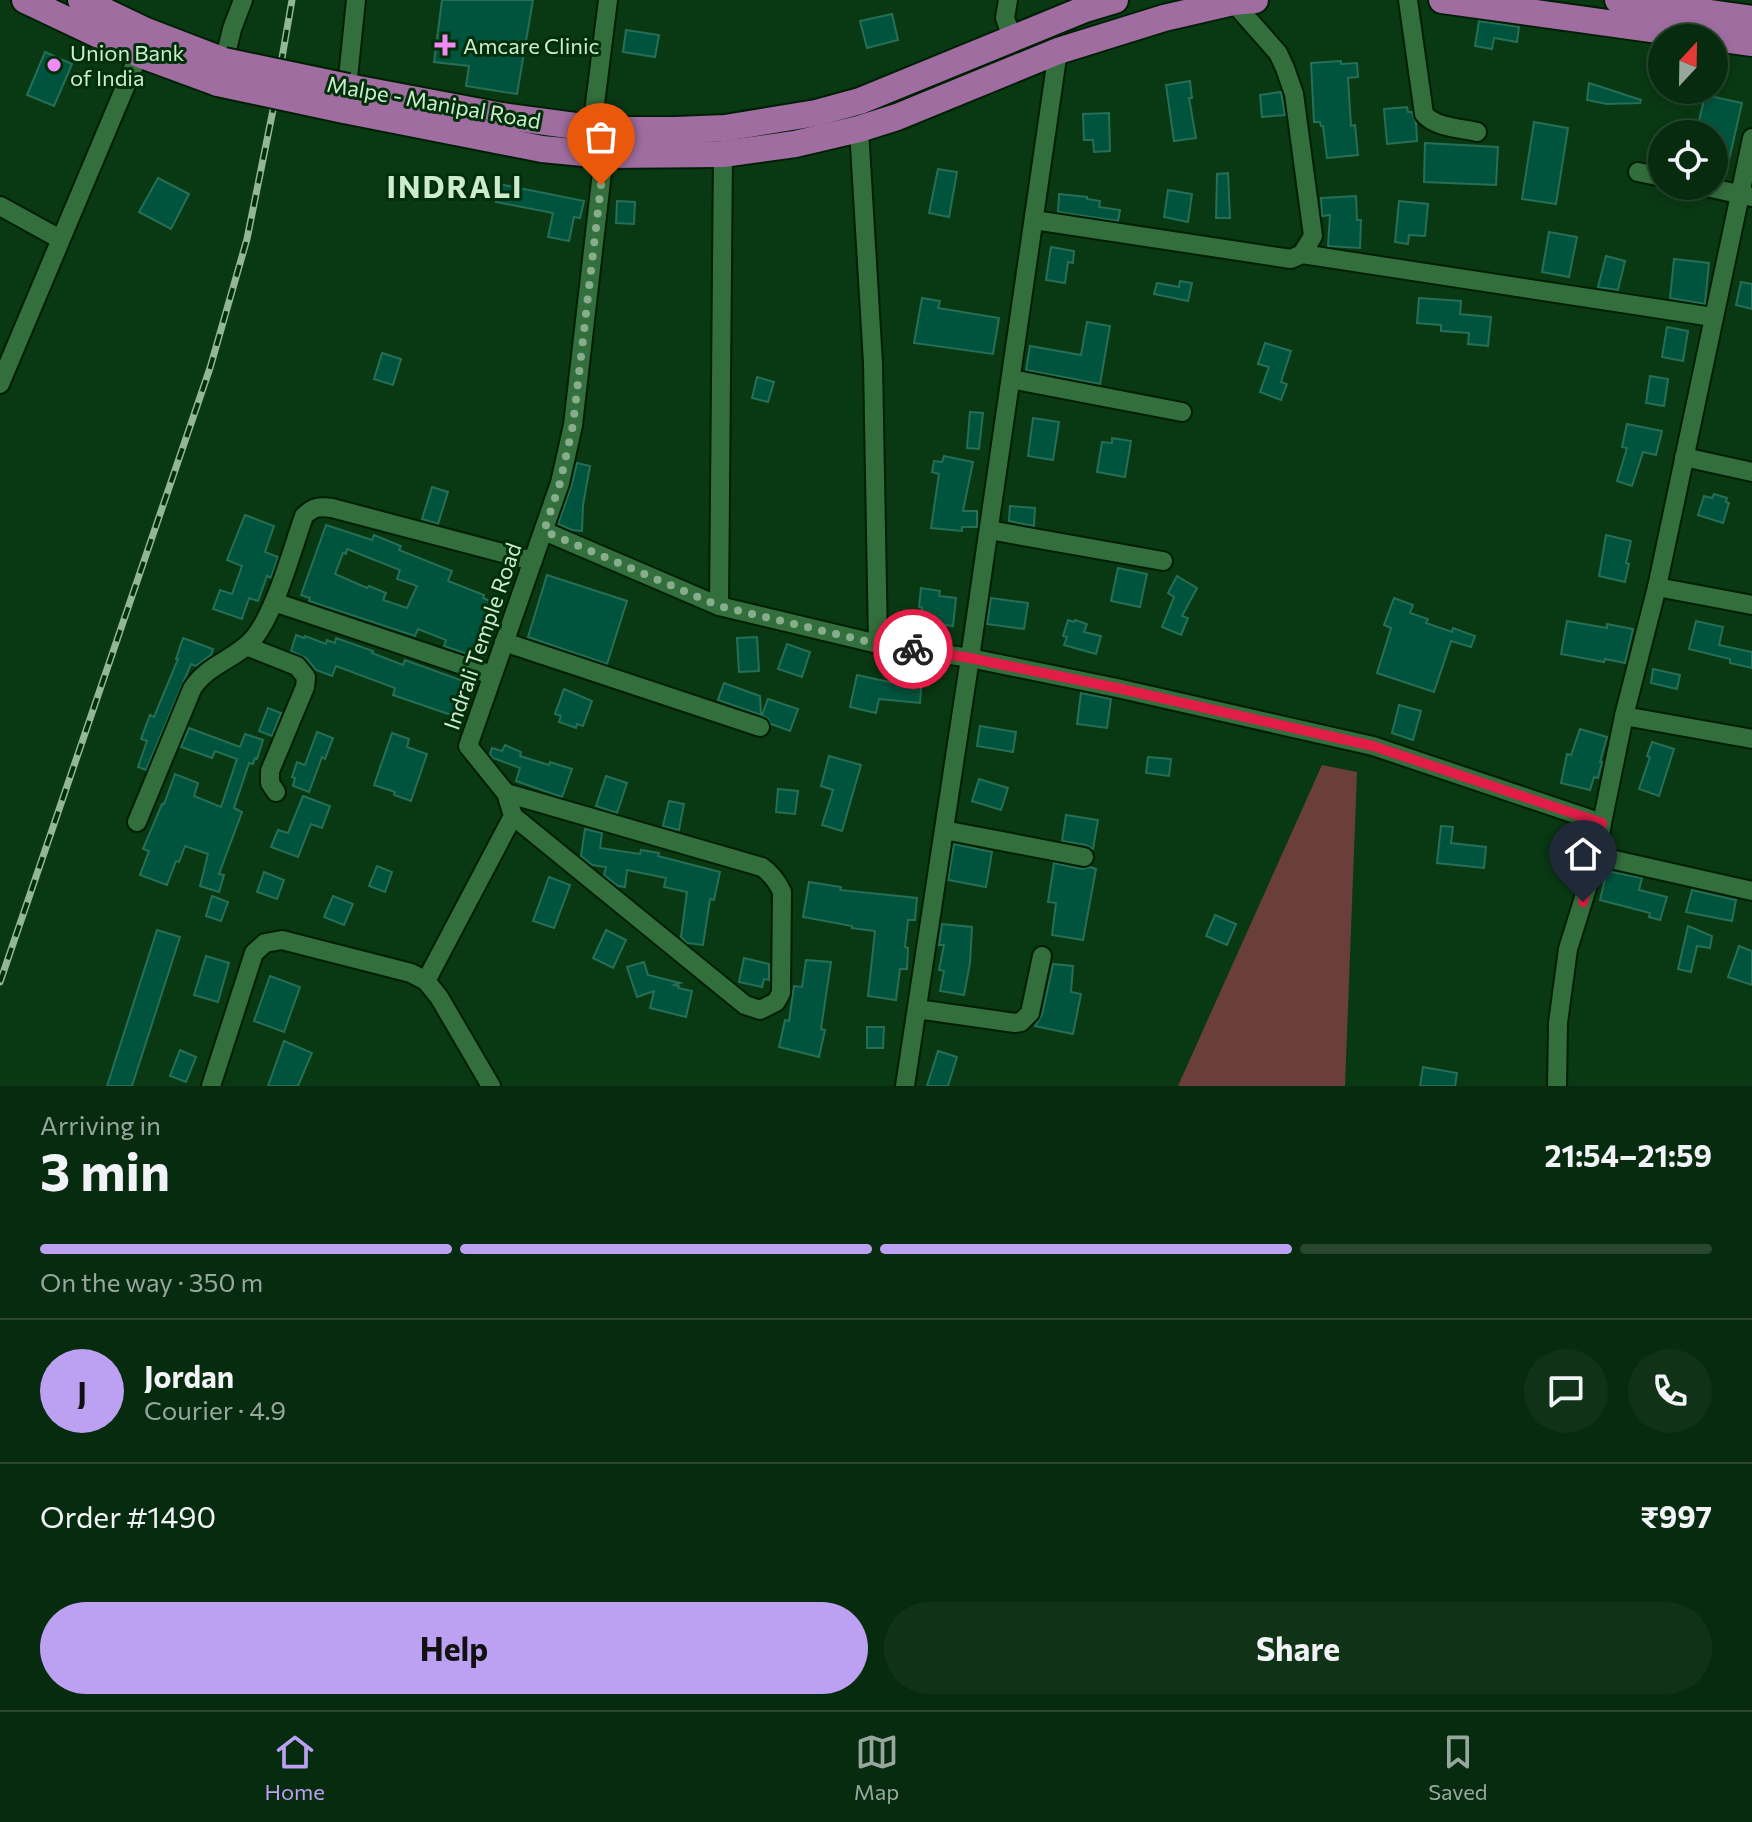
<!DOCTYPE html>
<html lang="en">
<head>
<meta charset="utf-8">
<style>
  :root { --surface:#072b0e; --page:#103317; --text:#f1f3f6; --muted:#98a79e; --line:#28472e; --accent:#bca0f2 }
  body { margin:0; font-family:Commissioner,sans-serif; background:var(--page); color:var(--text); height:100vh; display:flex; flex-direction:column; font-size:30px; white-space:nowrap }
  * { box-sizing:border-box; margin:0 }
  p { font-size:26px; color:var(--muted) }
  .icon { flex:none; width:44px; height:44px; fill:none; stroke:currentColor; stroke-width:2; stroke-linecap:round; stroke-linejoin:round }
  .map { position:relative; height:1086px; overflow:hidden }
  .sheet { display:flex; flex-direction:column; background:var(--surface); flex:1 }
  .sheet>* { flex:none }
  .needle { width:52px; rotate:22deg }
  .tools { position:absolute; left:1648px; top:24px; display:grid; gap:16px }
  .tools a { display:grid; place-items:center; width:80px; height:80px; border-radius:50%; background:var(--surface); box-shadow:0 4px 12px #0003,0 0 0 2px var(--line); font-size:40px }
  .pin { position:absolute; display:grid; place-items:center; width:68px; height:68px; color:#fff; margin:-82px -34px; border-radius:50% 50% 50% 0; rotate:-45deg; box-shadow:0 0 8px #0007 }
  .pin .icon { rotate:45deg }
  .courier { position:absolute; display:grid; place-items:center; width:80px; height:80px; margin:-40px; border:6px solid #e11d48; border-radius:50%; background:#fff; color:#222; box-shadow:0 2px 10px #0007 }
  .headline em { font-style:normal; font-weight:700 }
  .headline div { display:flex; flex-direction:column-reverse }
  .headline { display:flex; align-items:center; justify-content:space-between; height:136px; padding:0 40px }
  h1 { font-size:52px; font-weight:700; line-height:60px }
  .bar { display:grid; grid-template-columns:repeat(4,1fr); gap:12px 8px; align-content:center; height:96px; padding:0 40px }
  .bar i { height:10px; border-radius:6px; background:var(--line) }
  .bar .selected { background:var(--accent) }
  .bar p { grid-column:span 4 }
  .line { display:flex; align-items:center; gap:20px; padding:0 40px; border-top:2px solid var(--line) }
  .line div { flex:1 }
  .round { display:grid; place-items:center; flex:none; width:84px; height:84px; border-radius:42px; background:var(--page) }
  .action { display:flex; gap:16px; margin-top:auto; padding:16px 40px }
  .action a { flex:1; height:92px; border-radius:48px; background:var(--accent); color:#111; font-size:32px; font-weight:700; line-height:92px; text-align:center }
  .action a+a { background:var(--page); color:var(--text) }
  .dock { display:flex; justify-content:space-around; align-items:center; height:112px; border-top:2px solid var(--line); background:var(--surface); font-size:22px; color:var(--muted) }
  .dock a { display:grid; justify-items:center; gap:4px }
  .dock .selected { color:var(--accent) }
  .map>svg:first-child { display:block }
  .green { fill:#6a3f3b }
  .building { fill:#00543d; stroke:#276e56; stroke-width:2; fill-rule:evenodd }
  .lines { fill:none; stroke-linecap:round; stroke-linejoin:round }
  .minor-casing { stroke:#001e05; stroke-width:22 }
  .highway-casing { stroke:#001e05; stroke-width:30 }
  .minor { stroke:#336f3c; stroke-width:18 }
  .highway { stroke:#9f6d9f; stroke-width:26 }
  .rail-casing { stroke:#92b696; stroke-width:7 }
  .rail { stroke:#002f09; stroke-width:4; stroke-dasharray:12; stroke-linecap:butt }
  .highway-bridge-casing { stroke:#001e05; stroke-width:30; stroke-linecap:butt }
  .highway-bridge { stroke:#9f6d9f; stroke-width:26 }
  .done { stroke:#88ad8d; stroke-width:8; stroke-dasharray:0 14.4 }
  .route { stroke:#e11d48; stroke-width:10 }
  .poi-dot { fill:#f28af3; stroke:#002f09; stroke-width:3 }
  .labels { text-anchor:middle; dominant-baseline:central; stroke-width:6; stroke-linejoin:round; paint-order:stroke }
  .poi-label { font-size:22px; fill:#cdeccf; stroke:#002f09; text-anchor:start }
  .street-label { font-size:22px; fill:#cdeccf; stroke:#002f09 }
  .district-label { font-size:30px; font-weight:bold; letter-spacing:2px; fill:#cdeccf; stroke:#002f09 }
</style>
</head>
<body>
<div class="map">
<svg width="1752" height="1086" viewBox="0 0 1752 1086">
  <rect width="100%" height="100%" fill="#093913"/>
  <polygon class="green" points="1322,765 1357,772 1345,1086 1178,1086"/>
  <g class="building">
    <polygon points="442,0 533,0 517,94 466,86 469,66 434,62"/>
    <polygon points="892,14 898,40 867,48 860,21"/>
    <polygon points="1479,21 1519,27 1517,42 1494,38 1492,49 1475,46"/>
    <polygon points="626,30 659,35 655,57 623,52"/>
    <polygon points="45,52 72,64 54,106 27,95"/>
    <polygon points="1341,61 1341,64 1357,63 1358,77 1348,78 1351,126 1355,125 1358,155 1327,158 1323,126 1321,126 1320,122 1314,122 1311,63"/>
    <polygon points="1190,81 1192,98 1189,98 1196,138 1174,141 1166,85"/>
    <polygon points="1589,83 1641,100 1640,103 1607,104 1587,100"/>
    <polygon points="1281,92 1285,115 1262,117 1260,95"/>
    <polygon points="1705,95 1742,103 1726,173 1714,170 1714,134 1696,134"/>
    <polygon points="1407,107 1408,112 1412,112 1416,123 1417,141 1387,144 1384,109"/>
    <polygon points="1109,113 1110,151 1094,152 1093,140 1084,140 1083,114"/>
    <polygon points="1534,122 1568,128 1556,204 1522,199"/>
    <polygon points="1425,143 1498,147 1496,185 1424,182"/>
    <polygon points="938,169 957,172 949,217 929,213"/>
    <polygon points="1228,173 1230,218 1216,218 1217,174"/>
    <polygon points="158,178 189,194 171,229 139,212"/>
    <polygon points="499,184 584,201 580,218 574,217 569,241 548,237 553,213 496,202"/>
    <polygon points="1168,190 1192,194 1188,222 1164,217"/>
    <polygon points="1059,194 1087,197 1087,199 1100,201 1099,207 1120,210 1118,221 1058,212"/>
    <polygon points="1356,196 1357,220 1361,220 1360,248 1328,246 1330,215 1322,216 1321,198"/>
    <polygon points="617,201 635,202 634,224 616,223"/>
    <polygon points="1399,201 1428,204 1425,236 1409,235 1408,244 1395,242"/>
    <polygon points="1549,232 1577,237 1569,277 1542,272"/>
    <polygon points="1051,247 1074,251 1073,263 1068,262 1065,283 1046,280"/>
    <polygon points="1606,256 1625,261 1618,290 1598,287"/>
    <polygon points="1674,259 1709,263 1705,304 1670,298"/>
    <polygon points="1180,281 1192,283 1188,301 1154,294 1157,283 1179,287"/>
    <polygon points="1741,282 1752,284 1752,309 1736,305"/>
    <polygon points="922,298 940,301 938,308 999,318 993,354 914,343"/>
    <polygon points="1419,298 1461,301 1460,314 1491,317 1488,346 1468,344 1469,333 1441,331 1441,325 1417,323"/>
    <polygon points="1087,322 1110,326 1100,384 1026,370 1030,346 1081,355"/>
    <polygon points="1667,327 1688,331 1683,361 1662,357"/>
    <polygon points="1265,343 1291,351 1281,382 1287,384 1281,400 1260,392 1269,367 1258,364"/>
    <polygon points="382,353 401,359 393,385 374,379"/>
    <polygon points="1650,376 1668,379 1664,406 1646,403"/>
    <polygon points="757,377 774,382 768,402 752,398"/>
    <polygon points="970,412 983,413 979,449 967,448"/>
    <polygon points="1033,418 1059,422 1053,460 1028,456"/>
    <polygon points="1627,424 1662,431 1656,455 1643,452 1632,486 1617,481 1627,448 1622,447"/>
    <polygon points="1112,438 1131,441 1125,477 1097,472 1102,442 1112,443"/>
    <polygon points="944,456 973,462 963,511 977,511 977,527 962,527 962,531 931,528 939,474 932,472 934,461 942,462"/>
    <polygon points="577,463 590,466 583,505 582,531 572,530 558,524 571,487"/>
    <polygon points="432,487 448,492 438,524 422,519"/>
    <polygon points="1714,494 1727,498 1726,502 1729,503 1723,523 1698,515 1704,496 1712,498"/>
    <polygon points="1010,506 1035,508 1034,526 1009,521"/>
    <polygon points="245,515 274,526 265,552 278,557 271,578 267,576 258,601 249,598 242,619 213,609 220,590 232,594 242,566 227,560"/>
    <path d="M 326,525 L 372,540 L 374,535 L 401,546 L 399,550 L 452,571 L 448,581 L 484,595 L 483,598 L 493,602 L 479,642 L 487,645 L 482,659 L 444,646 L 446,640 L 418,629 L 415,636 L 309,601 L 310,598 L 301,595 ZM 347,549 L 400,570 L 397,579 L 417,586 L 407,608 L 383,600 L 386,593 L 369,586 L 367,588 L 335,574 L 343,553 L 346,554 Z"/>
    <polygon points="1606,535 1631,541 1626,563 1629,564 1625,582 1599,576"/>
    <polygon points="1118,568 1147,574 1140,607 1111,601"/>
    <polygon points="547,575 627,601 607,664 528,637"/>
    <polygon points="1177,576 1197,588 1182,616 1188,618 1181,635 1162,627 1174,597 1168,593"/>
    <polygon points="921,588 940,591 939,596 956,598 953,626 925,622 926,612 922,611 922,607 919,607"/>
    <polygon points="991,598 1028,603 1024,629 987,624"/>
    <polygon points="1394,598 1413,605 1410,613 1428,619 1426,623 1452,632 1453,628 1475,636 1471,647 1451,641 1434,692 1377,673 1391,628 1384,625"/>
    <polygon points="1068,620 1074,622 1075,620 1087,624 1084,632 1101,636 1096,654 1064,645 1067,637 1063,636"/>
    <polygon points="1567,621 1607,628 1607,624 1633,629 1625,663 1605,659 1604,662 1561,654"/>
    <polygon points="1696,621 1723,627 1719,645 1752,652 1752,668 1730,663 1730,659 1689,649"/>
    <polygon points="296,635 304,638 305,636 326,644 327,640 335,643 336,638 373,651 372,653 403,665 405,660 466,682 454,716 393,695 395,688 336,666 332,676 316,670 306,658 291,651"/>
    <polygon points="757,637 759,671 739,672 737,638"/>
    <polygon points="183,638 213,649 211,655 196,666 191,664 146,770 138,767 147,741 141,739 150,715 154,717 178,659 176,659"/>
    <polygon points="787,644 810,652 802,677 778,669"/>
    <polygon points="897,659 923,663 920,703 879,699 876,713 850,707 857,675 894,683"/>
    <polygon points="1653,669 1680,675 1677,689 1651,683"/>
    <polygon points="724,683 760,696 761,715 718,700"/>
    <polygon points="564,689 592,701 583,726 577,724 576,728 559,722 561,716 555,714"/>
    <polygon points="1081,693 1111,699 1107,728 1077,724"/>
    <polygon points="768,699 798,709 790,731 771,724 768,719 762,715"/>
    <polygon points="1399,705 1421,711 1413,740 1392,733"/>
    <polygon points="268,708 281,713 272,736 259,731"/>
    <polygon points="980,726 1016,732 1013,752 977,746"/>
    <polygon points="189,728 240,747 245,734 263,740 257,759 255,758 253,764 249,763 234,808 242,812 219,874 224,875 219,892 200,886 208,854 185,846 179,862 176,861 167,885 140,875 149,851 143,849 162,804 164,804 175,774 198,783 194,796 221,807 237,759 215,751 212,758 181,747"/>
    <polygon points="1580,729 1607,737 1600,762 1602,762 1598,778 1594,777 1590,790 1561,783 1567,754 1571,755"/>
    <polygon points="317,732 333,738 325,759 322,757 309,792 293,786 295,778 292,777 297,762 305,765"/>
    <polygon points="392,733 409,739 407,747 427,754 411,801 394,795 395,792 374,785"/>
    <polygon points="1652,742 1674,749 1659,796 1639,789 1650,757 1647,756"/>
    <polygon points="505,745 521,752 520,756 549,765 550,762 572,769 562,797 516,781 520,768 493,758 490,754 492,748 502,751"/>
    <polygon points="829,756 861,765 842,831 822,825 833,790 821,786"/>
    <polygon points="1148,757 1171,759 1169,776 1146,773"/>
    <polygon points="606,776 627,783 617,813 596,806"/>
    <polygon points="979,779 1008,788 1001,810 972,801"/>
    <polygon points="778,789 798,791 795,814 776,812"/>
    <polygon points="303,796 330,806 322,828 311,824 298,857 271,847 278,830 288,833"/>
    <polygon points="669,801 684,804 679,830 663,826"/>
    <polygon points="1066,815 1098,820 1093,849 1086,845 1062,841"/>
    <polygon points="1441,826 1453,827 1451,843 1486,847 1484,868 1437,863"/>
    <polygon points="585,829 602,833 600,848 640,854 641,850 659,853 658,856 720,872 714,900 710,899 703,945 687,943 681,937 687,892 664,887 666,878 627,870 625,887 618,886 604,875 606,867 592,865 581,856"/>
    <polygon points="954,844 992,852 986,887 948,880"/>
    <polygon points="1054,863 1082,869 1090,867 1096,869 1083,940 1052,935 1056,903 1048,902"/>
    <polygon points="377,866 392,872 385,892 369,886"/>
    <polygon points="1607,871 1642,878 1639,890 1667,897 1660,920 1649,917 1650,913 1600,900"/>
    <polygon points="264,872 284,880 277,899 257,892"/>
    <polygon points="549,877 570,885 554,928 533,921"/>
    <polygon points="809,882 841,887 840,890 917,898 915,920 908,920 905,947 908,948 907,969 900,969 896,1000 868,996 875,931 852,928 852,926 803,917"/>
    <polygon points="1692,890 1736,900 1732,921 1686,912"/>
    <polygon points="212,896 228,902 221,921 206,916"/>
    <polygon points="333,896 353,904 344,925 324,917"/>
    <polygon points="1215,915 1236,924 1227,945 1206,936"/>
    <polygon points="942,924 972,927 970,963 964,995 940,991 944,971 939,970 944,945 939,945"/>
    <polygon points="1688,926 1712,936 1710,948 1697,946 1691,972 1678,969"/>
    <polygon points="157,930 180,937 132,1086 107,1086"/>
    <polygon points="606,930 626,940 613,968 593,958"/>
    <polygon points="1739,946 1752,951 1752,985 1728,977"/>
    <polygon points="206,956 229,963 218,1002 194,995"/>
    <polygon points="744,958 769,964 769,980 764,979 762,987 739,982"/>
    <polygon points="806,960 831,962 821,1029 825,1030 819,1057 779,1047 785,1020 789,1021 794,986 802,987"/>
    <polygon points="644,962 648,975 680,983 674,985 679,986 678,988 692,991 686,1017 650,1008 654,991 637,997 627,967"/>
    <polygon points="1053,964 1073,966 1071,992 1081,994 1073,1034 1035,1026 1042,1015"/>
    <polygon points="270,976 300,987 284,1032 254,1021"/>
    <polygon points="867,1027 884,1027 883,1048 867,1048"/>
    <polygon points="284,1041 312,1053 298,1086 268,1086"/>
    <polygon points="180,1050 196,1057 186,1082 170,1076"/>
    <polygon points="938,1051 957,1057 948,1086 927,1086"/>
    <polygon points="1423,1067 1457,1073 1455,1086 1420,1086"/>
  </g>
  <g class="lines">
    <g class="minor-casing">
      <g id="minor">
        <polyline points="1008,0 1005,18 1013,40"/>
        <path d="M 1408,0 L 1424,114 C 1436,128 1461,128 1477,132"/>
        <polyline points="222,70 232,29 243,0"/>
        <polyline points="346,97 356,0"/>
        <polyline points="592,128 608,0"/>
        <polyline points="859,129 873,363 878,644"/>
        <polyline points="1638,172 1662,177"/>
        <polyline points="1702,186 1752,197"/>
        <polyline points="0,206 60,239"/>
        <polyline points="1034,220 1291,259 1302,254 1313,236 1294,94 1285,68 1278,53 1233,2"/>
        <polyline points="1302,254 1713,317"/>
        <polyline points="1011,379 1182,412"/>
        <polyline points="0,384 139,54"/>
        <polyline points="1684,457 1752,472"/>
        <polyline points="989,530 1163,561"/>
        <polyline points="544,531 719,606 878,644 970,658 1117,688 1373,746 1602,823"/>
        <polyline points="1657,587 1752,605"/>
        <polyline points="274,602 492,675"/>
        <polyline points="719,606 723,154"/>
        <polyline points="504,642 760,727"/>
        <polyline points="246,646 297,666 306,677 305,687 270,771 270,783 276,792"/>
        <polyline points="1624,716 1752,739"/>
        <path d="M 506,793 L 762,867 C 772,874 777,881 782,892 L 781,993 L 776,1002 L 760,1010 L 745,1005 L 513,816"/>
        <path d="M 137,822 L 192,689 C 207,664 237,659 254,638 C 276,610 292,550 304,516 C 313,507 319,506 332,508 L 533,561"/>
        <polyline points="944,830 1084,857"/>
        <polyline points="1597,856 1752,891"/>
        <polyline points="426,981 513,816 506,793 468,746 560,483 573,425 604,155"/>
        <polyline points="917,1009 1015,1023 1021,1022 1030,1013 1042,956"/>
        <polyline points="211,1086 254,953 265,943 282,940 411,973 426,981 439,997 491,1086"/>
        <polyline points="905,1086 970,658 1058,51"/>
        <polyline points="1557,1086 1558,1023 1568,949 1597,856 1602,823 1624,716 1657,587 1752,138"/>
      </g>
    </g>
    <g class="highway-casing">
      <g id="highway">
        <polyline points="25,0 139,54 218,83"/>
        <polyline points="81,0 146,31 224,61"/>
        <polyline points="1442,0 1752,43"/>
        <polyline points="1618,0 1752,19"/>
        <polyline points="348,87 502,116 605,130 676,130 725,128 816,113 860,101 1085,9 1115,0"/>
        <polyline points="344,110 542,149 604,155 723,154 795,144 859,129 897,117 1058,51 1164,18 1233,2 1255,0"/>
      </g>
    </g>
    <use href="#minor" class="minor"/>
    <use href="#highway" class="highway"/>
    <g class="rail-casing">
      <polyline id="rail" points="0,982 210,368 247,239 273,110 292,0"/>
    </g>
    <use href="#rail" class="rail"/>
    <g class="highway-bridge-casing">
      <g id="highway-bridge">
        <polyline points="224,61 348,87"/>
        <polyline points="218,83 344,110"/>
      </g>
    </g>
    <use href="#highway-bridge" class="highway-bridge"/>
  </g>
  <g class="lines">
    <polyline class="done" points="601,185 573,425 560,483 544,531 719,606 878,644 913,649"/>
    <polyline class="route" points="913,649 970,658 1117,688 1373,746 1602,823 1597,856 1583,902"/>
  </g>
  <g class="poi-dot">
    <path d="M441 33h8v8h8v8h-8v8h-8v-8h-8v-8h8z"/>
    <circle cx="54" cy="65" r="8"/>
  </g>
  <g class="labels">
    <g class="poi-label">
      <text x="463" y="45">Amcare Clinic</text>
      <text x="70" y="52">Union Bank<tspan x="70" dy="25">of India</tspan></text>
    </g>
    <g class="street-label">
      <text transform="translate(434 102) rotate(10)">Malpe - Manipal Road</text>
      <text transform="translate(482 636) rotate(-71)">Indrali Temple Road</text>
    </g>
    <g class="district-label">
      <text x="455" y="185">INDRALI</text>
    </g>
  </g>
</svg>
<div class="tools">
<a><svg class="needle" viewBox="-14 -14 28 28"><path d="M0-13l5 13h-10z" fill="#e53935"/><path d="M0 13l5-13h-10z" fill="#98a79e"/></svg></a>
<a><svg class="icon" aria-label="locate" viewBox="0 0 24 24"><circle cx="12" cy="12" r="6"/><path d="M12 2v4M12 18v4M2 12h4M18 12h4"/></svg></a>
</div>
<div class="pin" style="left:601px;top:185px;background:#ea580c"><svg class="icon" aria-label="bag" viewBox="0 0 24 24"><path d="M5 8h14l-1 12H6zM9 8a3 3 0 0 1 6 0"/></svg></div>
<div class="pin" style="left:1583px;top:902px;background:#1f2937"><svg class="icon" aria-label="home" viewBox="0 0 24 24"><path d="M3 11l9-7 9 7M6 9v11h12V9"/></svg></div>
<div class="courier" style="left:913px;top:649px"><svg class="icon" aria-label="bike" viewBox="0 0 24 24"><circle cx="6" cy="16" r="4"/><circle cx="18" cy="16" r="4"/><path d="M6 16l4-8h5l3 8M10 8l3 8H6M13 5h3"/></svg></div>
</div>
<section class="sheet">
<div class="headline"><div><h1>3 min</h1><p>Arriving in</p></div><em>21:54–21:59</em></div>
<div class="bar"><i class="selected"></i><i class="selected"></i><i class="selected"></i><i></i><p>On the way · 350 m</p></div>
<div class="line" style="height:144px"><b class="round" style="background:var(--accent);color:#111">J</b><div><b>Jordan</b><p>Courier · 4.9</p></div><a class="round"><svg class="icon" aria-label="chat" viewBox="0 0 24 24"><path d="M4 5h16v11H9l-5 4z"/></svg></a><a class="round"><svg class="icon" aria-label="phone" viewBox="0 0 24 24"><path d="M5 4h4l2 5-3 2q2 4 5 5l2-3 5 2v4C11 20 4 13 5 4z"/></svg></a></div>
<div class="line" style="height:104px"><div>Order #1490</div><b>₹997</b></div>
<div class="action"><a>Help</a><a>Share</a></div>
</section>
<nav class="dock">
<a class="selected"><svg class="icon" aria-label="home" viewBox="0 0 24 24"><path d="M3 11l9-7 9 7M6 9v11h12V9"/></svg>Home</a>
<a><svg class="icon" aria-label="map" viewBox="0 0 24 24"><path d="M3 6l6-2 6 2 6-2v14l-6 2-6-2-6 2zM9 4v14M15 6v14"/></svg>Map</a>
<a><svg class="icon" aria-label="saved" viewBox="0 0 24 24"><path d="M7 4h10v16l-5-4-5 4z"/></svg>Saved</a>
</nav>
</body>
</html>
